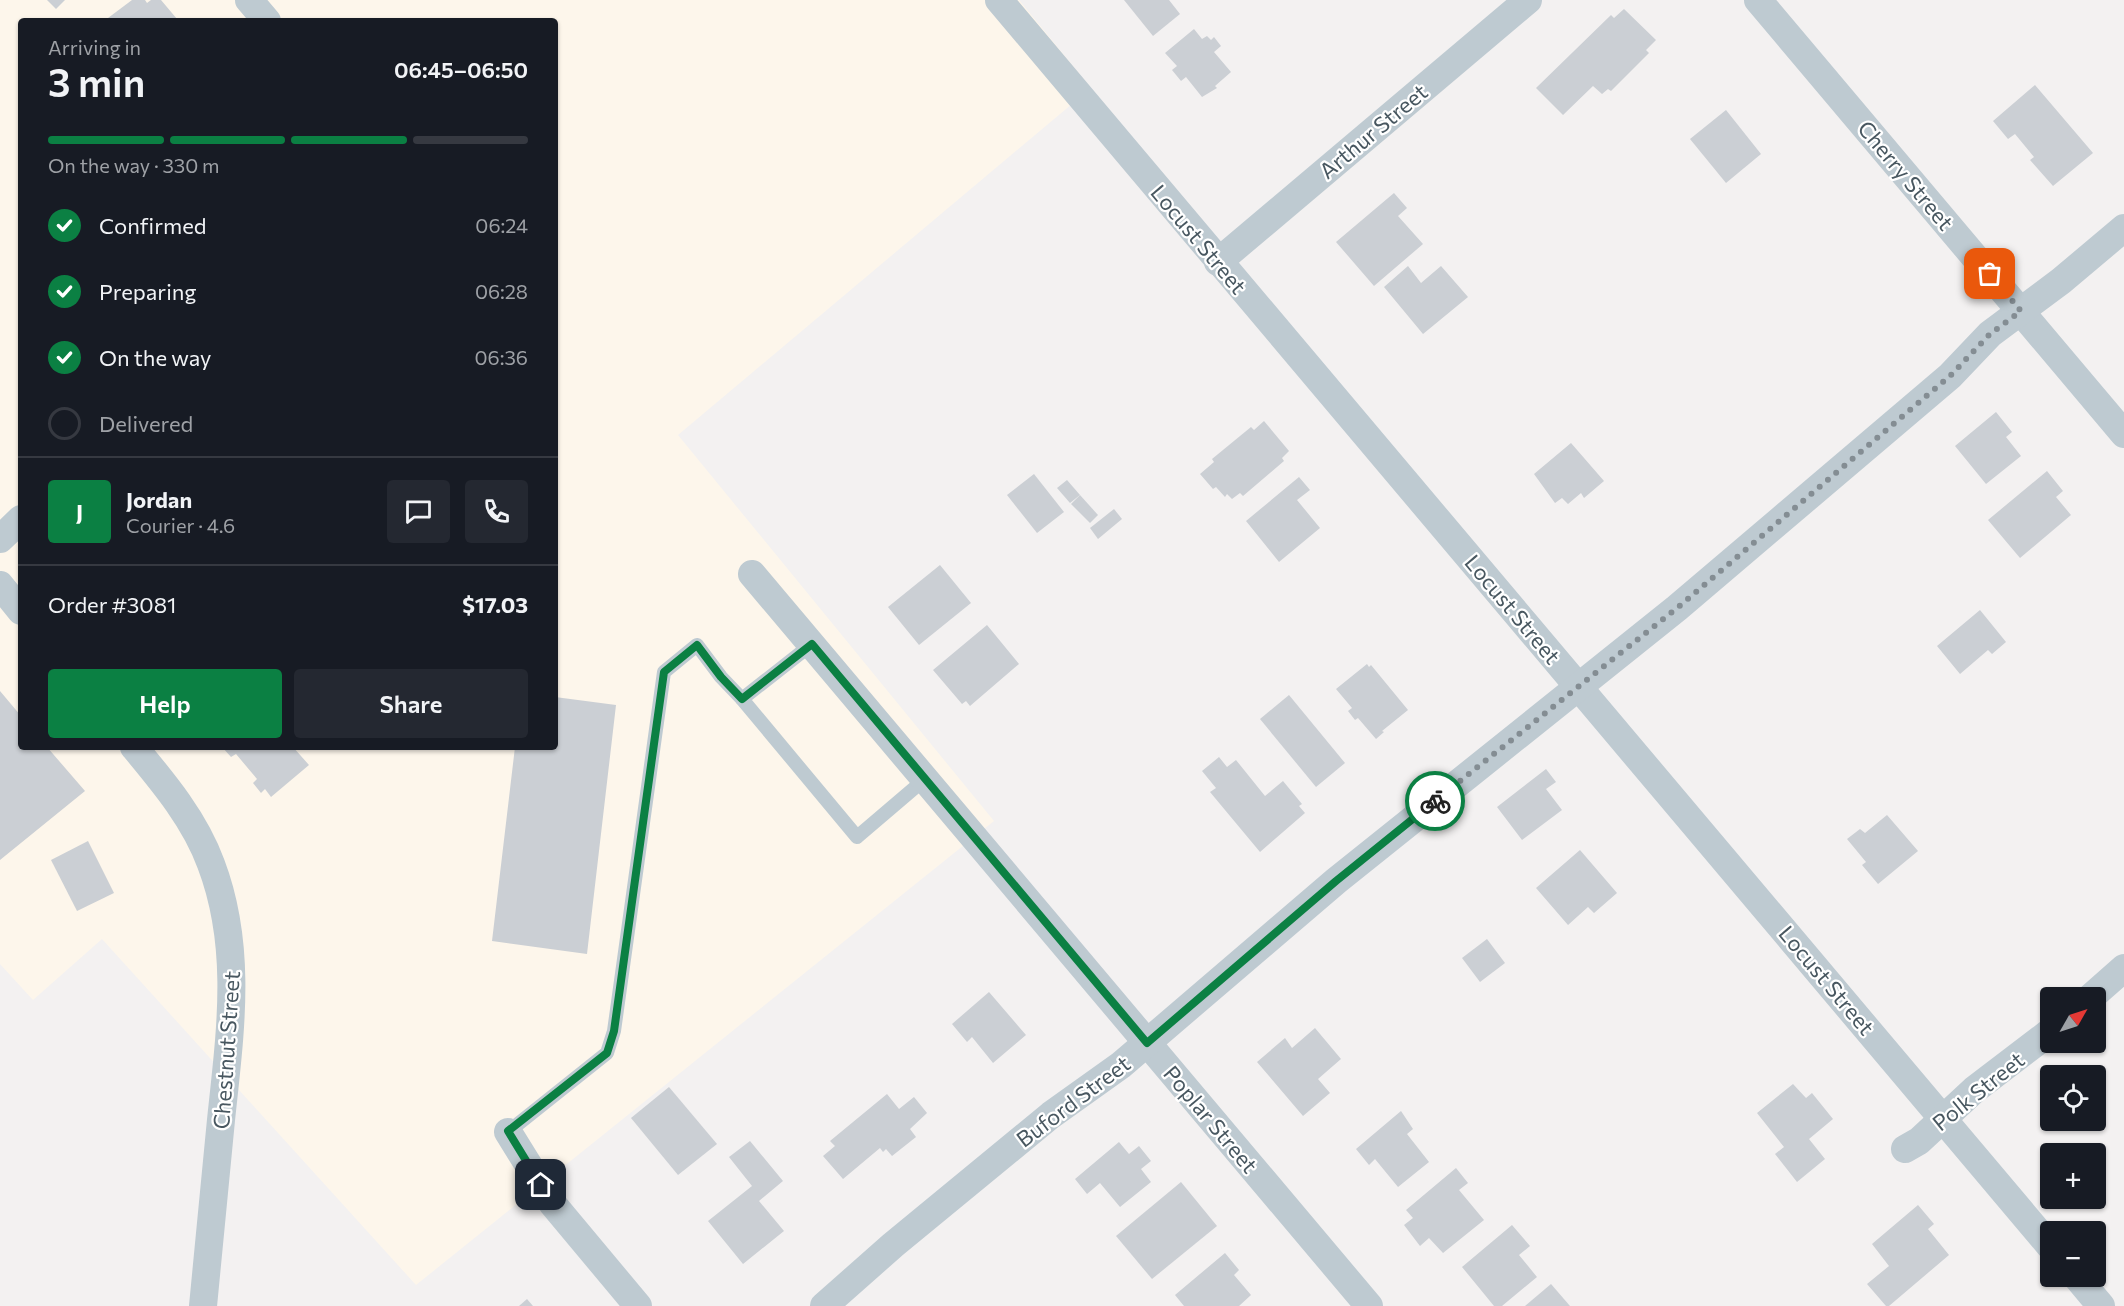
<!DOCTYPE html>
<html lang="en">
<head>
<meta charset="utf-8">
<style>
  :root { --surface:#171b24; --page:#242831; --text:#f1f3f6; --muted:#9ea1a6; --line:#363941; --accent:#0b8043 }
  body { margin:0; font-family:Commissioner,sans-serif; background:var(--page); color:var(--text); height:100vh; display:flex; flex-direction:column; font-size:22px; white-space:nowrap }
  * { box-sizing:border-box; margin:0 }
  p { font-size:20px; color:var(--muted) }
  .icon { flex:none; width:33px; height:33px; fill:none; stroke:currentColor; stroke-width:2; stroke-linecap:round; stroke-linejoin:round }
  .map { position:relative; flex:1; overflow:hidden }
  .details { position:absolute; left:18px; top:18px; width:540px; height:732px; display:flex; flex-direction:column; background:var(--surface); border-radius:6px; box-shadow:0 2px 4px #0004 }
  .details>* { flex:none }
  .needle { width:39px; rotate:51deg }
  .fabs { position:absolute; left:2040px; top:987px; display:grid; gap:12px }
  .fabs a { display:grid; place-items:center; width:66px; height:66px; border-radius:6px; background:var(--surface); box-shadow:0 2px 4px #0004; font-size:30px }
  .pin { position:absolute; display:grid; place-items:center; width:51px; height:51px; color:#fff; margin:-26px; border-radius:12px; box-shadow:0 3px 9px #0006 }
  .courier { position:absolute; display:grid; place-items:center; width:60px; height:60px; margin:-30px; border:4px solid #0b8043; border-radius:50%; background:#fff; color:#222; box-shadow:0 2px 8px #0007 }
  .overview em { font-style:normal; font-weight:600 }
  .overview div { display:flex; flex-direction:column-reverse }
  .overview { display:flex; align-items:center; justify-content:space-between; height:102px; padding:0 30px }
  h1 { font-size:39px; font-weight:600; line-height:45px }
  .bar { display:grid; grid-template-columns:repeat(4,1fr); gap:9px 6px; align-content:center; height:72px; padding:0 30px }
  .bar i { height:8px; border-radius:4px; background:var(--line) }
  .bar .active { background:var(--accent) }
  .bar p { grid-column:span 4 }
  .line { display:flex; align-items:center; gap:15px; padding:0 30px; border-top:2px solid var(--line) }
  .line div { flex:1 }
  .round { display:grid; place-items:center; flex:none; width:63px; height:63px; border-radius:6px; background:var(--page) }
  ol { padding:0 30px; list-style:none }
  li { display:flex; align-items:center; gap:18px; height:66px }
  li p { margin-inline-start:auto }
  li .icon { padding:6px; border-radius:50%; background:var(--accent); color:#fff; stroke-width:4 }
  li:last-child { color:var(--muted) }
  li i { width:33px; height:33px; border:3px solid var(--line); border-radius:50% }
  .primary-button { display:flex; gap:12px; margin-top:auto; padding:12px 30px }
  .primary-button a { flex:1; height:69px; border-radius:6px; background:var(--accent); color:#fff; font-size:24px; font-weight:600; line-height:69px; text-align:center }
  .primary-button a+a { background:var(--page); color:var(--text) }
  .map>svg:first-child { display:block }
  .commercial { fill:#fdf6eb; fill-rule:evenodd }
  .building { fill:#cbcfd4 }
  .lines { fill:none; stroke-linecap:round; stroke-linejoin:round }
  .service { stroke:#becad1; stroke-width:14 }
  .minor { stroke:#becad1; stroke-width:28 }
  .done { stroke:#848d93; stroke-width:6; stroke-dasharray:0 10.8 }
  .route { stroke:#0b8043; stroke-width:8 }
  .labels { text-anchor:middle; dominant-baseline:central; stroke-width:4.5; stroke-linejoin:round; paint-order:stroke }
  .street-label { font-size:22px; fill:#485760; stroke:#fff }
</style>
</head>
<body>
<div class="map">
<svg width="2124" height="1306" viewBox="0 0 2124 1306">
  <rect width="100%" height="100%" fill="#f3f1f1"/>
  <path class="commercial" d="M 0,0 L 1019,0 L 1091,88 L 678,435 L 994,821 L 416,1285 L 102,939 L 33,1000 L 0,964 ZM 21,21 L 555,21 L 555,747 L 21,747 Z"/>
  <g class="building">
    <polygon points="47,0 65,0 56,9"/>
    <polygon points="132,0 145,0 147,3 151,0 161,0 177,19 174,21 104,21"/>
    <polygon points="1124,0 1169,0 1180,14 1153,36"/>
    <polygon points="1624,9 1656,40 1646,50 1649,53 1611,91 1608,89 1602,94 1593,86 1563,115 1536,88 1611,15 1614,18"/>
    <polygon points="1194,29 1202,39 1207,36 1211,40 1214,37 1221,46 1214,52 1231,72 1215,86 1217,88 1202,97 1186,77 1181,81 1172,70 1177,66 1165,53"/>
    <polygon points="2035,85 2093,153 2053,186 2030,160 2034,157 2015,134 2008,139 1993,121"/>
    <polygon points="1726,110 1761,154 1726,183 1690,139"/>
    <polygon points="1394,193 1407,208 1398,216 1423,244 1374,286 1336,242"/>
    <polygon points="1408,266 1421,283 1441,266 1468,297 1423,334 1384,287"/>
    <polygon points="1996,412 2012,432 2006,437 2021,456 1986,484 1955,446"/>
    <polygon points="1264,421 1289,451 1282,458 1284,461 1243,496 1240,493 1232,499 1227,494 1225,497 1216,487 1213,489 1200,474 1214,462 1212,459 1251,427 1254,430"/>
    <polygon points="1571,443 1604,481 1584,498 1581,493 1568,504 1562,498 1555,503 1534,474"/>
    <polygon points="2047,471 2063,491 2056,497 2071,515 2020,558 1988,520"/>
    <polygon points="1034,474 1064,512 1037,533 1007,495"/>
    <polygon points="1299,477 1310,490 1297,500 1320,528 1279,562 1246,521"/>
    <polygon points="1067,480 1080,495 1070,503 1057,488"/>
    <polygon points="1080,495 1098,515 1090,523 1071,504"/>
    <polygon points="1114,509 1122,519 1098,539 1090,528"/>
    <polygon points="940,565 971,603 919,645 888,607"/>
    <polygon points="1980,610 2006,642 1992,654 1988,650 1960,674 1937,646"/>
    <polygon points="987,625 1019,664 970,706 966,701 962,704 933,670"/>
    <polygon points="1367,664 1369,667 1371,665 1408,710 1382,731 1384,732 1376,739 1358,718 1355,720 1348,711 1352,708 1336,689"/>
    <polygon points="0,691 21,716 21,747 47,747 85,791 0,860"/>
    <polygon points="1289,695 1345,763 1316,787 1260,719"/>
    <polygon points="555,697 616,705 587,954 492,941 515,747 555,747"/>
    <polygon points="222,747 293,747 309,765 271,797 265,789 261,793 253,783 257,779 236,754 231,757"/>
    <polygon points="1219,757 1227,767 1236,760 1265,796 1283,781 1302,804 1299,806 1305,813 1260,852 1210,792 1216,788 1202,771"/>
    <polygon points="1546,769 1556,782 1546,789 1562,810 1522,840 1497,807"/>
    <polygon points="1887,815 1918,851 1878,884 1862,865 1866,862 1847,839 1860,829 1865,833"/>
    <polygon points="88,841 114,893 77,911 51,860"/>
    <polygon points="1580,850 1617,893 1594,913 1588,907 1568,925 1536,888"/>
    <polygon points="1487,939 1505,963 1480,982 1462,958"/>
    <polygon points="989,992 1026,1035 993,1063 972,1037 967,1042 952,1024"/>
    <polygon points="1315,1028 1341,1059 1318,1079 1330,1093 1303,1116 1257,1062 1285,1038 1292,1048"/>
    <polygon points="1793,1084 1806,1098 1812,1093 1833,1119 1809,1139 1825,1159 1797,1182 1775,1154 1784,1147 1757,1113"/>
    <polygon points="669,1087 717,1144 678,1175 631,1118"/>
    <polygon points="887,1094 899,1109 914,1097 927,1113 910,1129 916,1137 892,1156 886,1149 883,1152 880,1148 843,1179 823,1156 835,1146 830,1141"/>
    <polygon points="1401,1111 1413,1129 1407,1134 1429,1162 1398,1187 1375,1159 1369,1165 1356,1149"/>
    <polygon points="750,1141 783,1181 759,1201 784,1231 743,1264 708,1221 752,1186 729,1157"/>
    <polygon points="1119,1142 1129,1154 1139,1146 1151,1161 1141,1169 1151,1182 1120,1207 1100,1183 1087,1194 1075,1179"/>
    <polygon points="1456,1168 1468,1183 1459,1190 1484,1220 1443,1253 1429,1238 1420,1246 1404,1225 1413,1218 1406,1210"/>
    <polygon points="1181,1182 1217,1226 1152,1279 1116,1236"/>
    <polygon points="1918,1205 1934,1224 1928,1229 1949,1255 1889,1306 1886,1306 1867,1284 1889,1266 1872,1244"/>
    <polygon points="1512,1225 1530,1246 1519,1255 1537,1277 1502,1306 1494,1306 1462,1267"/>
    <polygon points="1225,1253 1239,1270 1234,1275 1251,1295 1239,1306 1184,1306 1175,1295"/>
    <polygon points="1551,1284 1570,1306 1525,1306"/>
    <polygon points="527,1299 533,1306 519,1306"/>
  </g>
  <g class="lines">
    <g class="service">
      <polyline points="812,644 742,699 857,837 925,779"/>
      <polyline points="508,1132 607,1053 614,1031 664,672 697,645 721,677 742,699"/>
    </g>
    <g class="minor">
      <polyline points="249,0 267,21"/>
      <path d="M 999,0 C 1347,417 1702,829 2050,1246"/>
      <polyline points="1758,0 2124,434"/>
      <polyline points="1218,262 1528,0"/>
      <polyline points="0,539 21,519"/>
      <polyline points="752,574 1369,1306"/>
      <polyline points="0,585 21,611"/>
      <path d="M 134,747 C 164,783 195,820 211,864 C 243,948 230,1034 221,1120 C 215,1182 209,1244 203,1306"/>
      <polyline points="2090,998 2124,968"/>
      <polyline points="508,1132 552,1203 638,1306"/>
      <polyline points="1905,1149 1919,1141 1974,1090 2050,1032"/>
      <polyline points="2076,1276 2101,1306"/>
      <polyline points="824,1306 893,1245 1051,1115 1121,1065 1336,881 1677,608 1950,376 1990,334 2061,281 2124,228"/>
    </g>
  </g>
  <g class="lines">
    <polyline class="done" points="1435,801 1677,608 1950,376 1990,334 2021,311 1990,274"/>
    <polyline class="route" points="541,1185 508,1131 607,1053 614,1031 664,672 697,645 721,677 742,699 812,644 1147,1043 1336,881 1435,801"/>
  </g>
  <g class="labels">
    <g class="street-label">
      <text transform="translate(1373 131) rotate(-40)">Arthur Street</text>
      <text transform="translate(1906 175) rotate(50)">Cherry Street</text>
      <text transform="translate(1199 239) rotate(50)">Locust Street</text>
      <text transform="translate(1513 609) rotate(50)">Locust Street</text>
      <text transform="translate(1827 980) rotate(50)">Locust Street</text>
      <text transform="translate(226 1050) rotate(-86)">Chestnut Street</text>
      <text transform="translate(1978 1091) rotate(-39)">Polk Street</text>
      <text transform="translate(1073 1101) rotate(-37)">Buford Street</text>
      <text transform="translate(1211 1119) rotate(50)">Poplar Street</text>
    </g>
  </g>
</svg>
<div class="fabs">
<a><svg class="needle" viewBox="-14 -14 28 28"><path d="M0-13l5 13h-10z" fill="#e53935"/><path d="M0 13l5-13h-10z" fill="#9ea1a6"/></svg></a>
<a><svg class="icon" aria-label="locate" viewBox="0 0 24 24"><circle cx="12" cy="12" r="6"/><path d="M12 2v4M12 18v4M2 12h4M18 12h4"/></svg></a>
<a>+</a>
<a>−</a>
</div>
<div class="pin" style="left:1990px;top:274px;background:#ea580c"><svg class="icon" aria-label="bag" viewBox="0 0 24 24"><path d="M5 8h14l-1 12H6zM9 8a3 3 0 0 1 6 0"/></svg></div>
<div class="pin" style="left:541px;top:1185px;background:#1f2937"><svg class="icon" aria-label="home" viewBox="0 0 24 24"><path d="M3 11l9-7 9 7M6 9v11h12V9"/></svg></div>
<div class="courier" style="left:1435px;top:801px"><svg class="icon" aria-label="bike" viewBox="0 0 24 24"><circle cx="6" cy="16" r="4"/><circle cx="18" cy="16" r="4"/><path d="M6 16l4-8h5l3 8M10 8l3 8H6M13 5h3"/></svg></div>
<section class="details">
<div class="overview"><div><h1>3 min</h1><p>Arriving in</p></div><em>06:45–06:50</em></div>
<div class="bar"><i class="active"></i><i class="active"></i><i class="active"></i><i></i><p>On the way · 330 m</p></div>
<ol>
<li><svg class="icon" aria-label="check" viewBox="0 0 24 24"><path d="M5 12l5 5 9-10"/></svg>Confirmed<p>06:24</p></li>
<li><svg class="icon" aria-label="check" viewBox="0 0 24 24"><path d="M5 12l5 5 9-10"/></svg>Preparing<p>06:28</p></li>
<li><svg class="icon" aria-label="check" viewBox="0 0 24 24"><path d="M5 12l5 5 9-10"/></svg>On the way<p>06:36</p></li>
<li><i></i>Delivered</li>
</ol>
<div class="line" style="height:108px"><b class="round" style="background:var(--accent);color:#fff">J</b><div><b>Jordan</b><p>Courier · 4.6</p></div><a class="round"><svg class="icon" aria-label="chat" viewBox="0 0 24 24"><path d="M4 5h16v11H9l-5 4z"/></svg></a><a class="round"><svg class="icon" aria-label="phone" viewBox="0 0 24 24"><path d="M5 4h4l2 5-3 2q2 4 5 5l2-3 5 2v4C11 20 4 13 5 4z"/></svg></a></div>
<div class="line" style="height:78px"><div>Order #3081</div><b>$17.03</b></div>
<div class="primary-button"><a>Help</a><a>Share</a></div>
</section>
</div>
</body>
</html>
